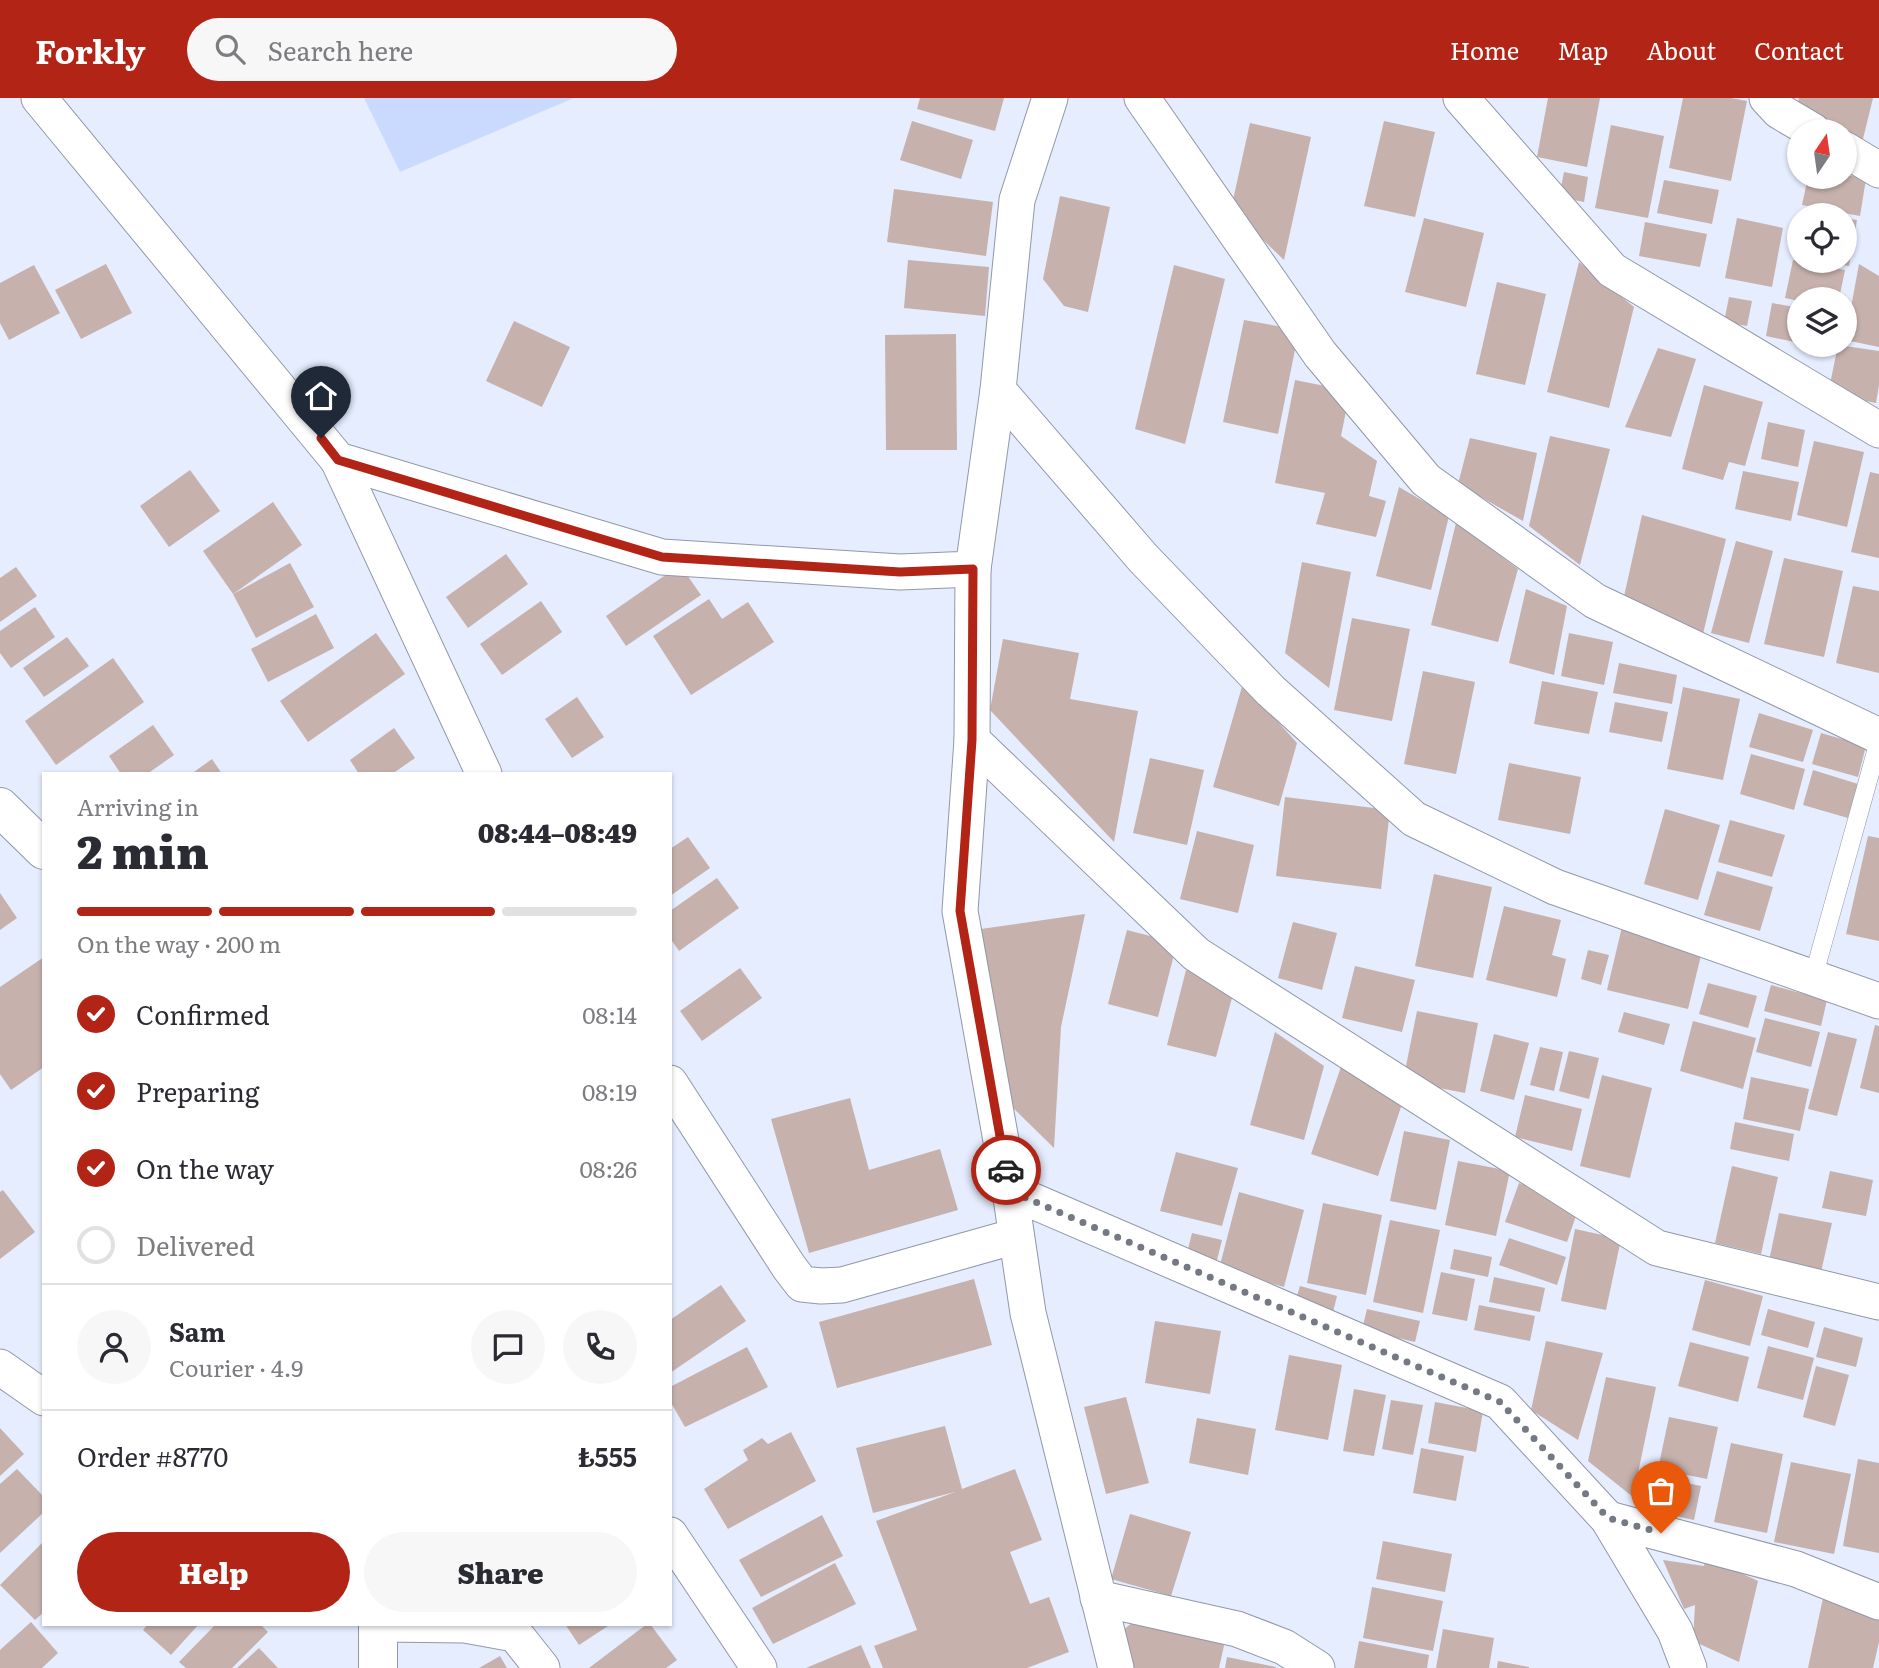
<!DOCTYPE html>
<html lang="en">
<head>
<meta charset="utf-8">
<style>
  :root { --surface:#fff; --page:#f7f7f7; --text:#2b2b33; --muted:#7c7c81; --line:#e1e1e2; --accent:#b22415 }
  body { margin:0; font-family:Literata,serif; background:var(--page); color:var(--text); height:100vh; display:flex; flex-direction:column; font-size:26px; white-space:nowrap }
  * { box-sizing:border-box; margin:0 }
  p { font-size:23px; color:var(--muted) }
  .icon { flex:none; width:38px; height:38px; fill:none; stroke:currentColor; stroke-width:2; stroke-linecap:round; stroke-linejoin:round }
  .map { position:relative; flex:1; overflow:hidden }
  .drawer { position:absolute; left:42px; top:674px; width:630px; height:854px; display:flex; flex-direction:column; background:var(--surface); border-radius:0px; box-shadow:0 2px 5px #0004 }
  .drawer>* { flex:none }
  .needle { width:46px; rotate:13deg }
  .tools { position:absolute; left:1787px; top:21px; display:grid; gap:14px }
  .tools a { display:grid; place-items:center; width:70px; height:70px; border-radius:50%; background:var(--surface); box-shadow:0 2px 5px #0004; font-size:35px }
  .pin { position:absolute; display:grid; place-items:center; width:60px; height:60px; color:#fff; margin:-72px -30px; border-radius:50% 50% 50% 0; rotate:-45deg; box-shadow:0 0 7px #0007 }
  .pin .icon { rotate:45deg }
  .courier { position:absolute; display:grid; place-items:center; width:70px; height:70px; margin:-35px; border:5px solid #b22415; border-radius:50%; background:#fff; color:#222; box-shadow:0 2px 9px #0007 }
  .overview em { font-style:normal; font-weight:800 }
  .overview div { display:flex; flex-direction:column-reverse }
  .overview { display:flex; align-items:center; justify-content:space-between; height:119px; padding:0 35px }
  h1 { font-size:46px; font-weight:800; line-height:52px }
  .bar { display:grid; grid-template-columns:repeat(4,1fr); gap:10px 7px; align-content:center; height:84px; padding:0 35px }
  .bar i { height:9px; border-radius:5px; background:var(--line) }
  .bar .on { background:var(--accent) }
  .bar p { grid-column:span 4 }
  .line { display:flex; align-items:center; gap:18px; padding:0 35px; border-top:2px solid var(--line) }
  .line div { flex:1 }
  .round { display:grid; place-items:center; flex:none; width:74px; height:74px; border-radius:37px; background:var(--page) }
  ol { padding:0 35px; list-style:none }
  li { display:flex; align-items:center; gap:21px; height:77px }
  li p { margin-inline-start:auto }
  li .icon { padding:7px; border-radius:50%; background:var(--accent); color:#fff; stroke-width:4 }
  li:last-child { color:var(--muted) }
  li i { width:38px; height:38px; border:4px solid var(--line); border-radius:50% }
  .button { display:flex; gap:14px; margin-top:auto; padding:14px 35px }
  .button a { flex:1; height:80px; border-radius:42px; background:var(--accent); color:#fff; font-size:28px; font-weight:800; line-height:80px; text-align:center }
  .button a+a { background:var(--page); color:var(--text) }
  header { display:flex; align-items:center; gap:42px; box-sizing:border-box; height:98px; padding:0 35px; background:var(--accent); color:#fff }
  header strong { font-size:33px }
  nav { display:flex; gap:38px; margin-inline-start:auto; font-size:24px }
  .search { width:490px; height:63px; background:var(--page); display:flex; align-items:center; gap:18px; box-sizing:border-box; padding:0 24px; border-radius:38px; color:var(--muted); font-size:26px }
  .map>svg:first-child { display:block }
  .green { fill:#cadaff }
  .building { fill:#c6b1ad }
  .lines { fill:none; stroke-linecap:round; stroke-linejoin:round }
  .service-casing { stroke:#9198a8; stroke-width:19 }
  .minor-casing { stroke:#9198a8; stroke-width:37 }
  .tertiary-casing { stroke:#9198a8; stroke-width:40 }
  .service { stroke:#fff; stroke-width:18 }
  .minor { stroke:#fff; stroke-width:35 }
  .tertiary { stroke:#fff; stroke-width:38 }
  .done { stroke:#747983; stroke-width:7; stroke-dasharray:0 12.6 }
  .route { stroke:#b22415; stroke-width:9 }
</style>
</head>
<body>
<header>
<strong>Forkly</strong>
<div class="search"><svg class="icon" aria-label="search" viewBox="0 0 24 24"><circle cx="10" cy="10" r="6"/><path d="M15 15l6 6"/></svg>Search here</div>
<nav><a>Home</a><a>Map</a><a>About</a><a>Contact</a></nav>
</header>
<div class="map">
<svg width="1879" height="1570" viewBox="0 0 1879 1570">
  <rect width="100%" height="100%" fill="#e5edfe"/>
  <polygon class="green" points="364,0 574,0 400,74"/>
  <g class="building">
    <polygon points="920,0 1004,0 995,33 917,11"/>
    <polygon points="1548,0 1600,0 1587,69 1537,59"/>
    <polygon points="1683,0 1731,0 1747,3 1731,83 1669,70"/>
    <polygon points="1799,0 1873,0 1860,53 1844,41 1844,33 1835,33 1798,4"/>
    <polygon points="912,23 973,42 961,81 900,62"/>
    <polygon points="1384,23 1435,34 1415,119 1364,108"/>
    <polygon points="1250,25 1311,39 1284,162 1231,111"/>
    <polygon points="1611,27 1664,38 1648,120 1595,110"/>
    <polygon points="1564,74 1588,79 1584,104 1559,99"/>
    <polygon points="1844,76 1866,81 1860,118 1802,107 1808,79 1844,79"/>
    <polygon points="1664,82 1719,92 1712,126 1657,115"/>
    <polygon points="894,91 993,104 986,158 887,144"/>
    <polygon points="1060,98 1110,109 1088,214 1064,208 1043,181"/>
    <polygon points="1424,120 1484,135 1466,209 1405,194"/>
    <polygon points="1737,120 1783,130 1772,189 1725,180"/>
    <polygon points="1844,120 1857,122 1849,168 1828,164 1844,163"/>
    <polygon points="1645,124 1707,136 1700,169 1639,158"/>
    <polygon points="908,162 989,169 985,218 904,210"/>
    <polygon points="1793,162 1845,172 1839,201 1799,201 1799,203 1785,200"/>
    <polygon points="1579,164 1634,209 1609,310 1547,294"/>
    <polygon points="106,166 132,215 81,241 55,192"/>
    <polygon points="1859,166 1879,178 1879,249 1845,242"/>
    <polygon points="34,167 60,215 9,242 0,225 0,185"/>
    <polygon points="1174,167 1225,181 1185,346 1135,331"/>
    <polygon points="1497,184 1546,196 1525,287 1476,276"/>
    <polygon points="1729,199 1752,203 1747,228 1724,224"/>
    <polygon points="1772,205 1799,210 1799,245 1766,238"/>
    <polygon points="1244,222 1299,232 1278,336 1223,324"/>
    <polygon points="514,223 570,249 542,309 486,283"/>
    <polygon points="956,236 957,352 886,352 885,237"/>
    <polygon points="1838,247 1879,253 1879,287 1876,305 1828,296"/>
    <polygon points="1658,250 1696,261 1671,339 1625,329"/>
    <polygon points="1295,282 1350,293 1341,338 1377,363 1369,398 1386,403 1376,439 1316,426 1325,395 1275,385"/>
    <polygon points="1704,287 1763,304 1745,368 1729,364 1723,382 1682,371"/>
    <polygon points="1768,324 1805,332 1798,369 1761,361"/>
    <polygon points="1550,338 1610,351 1580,467 1529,428"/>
    <polygon points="1470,340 1537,355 1523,423 1458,386"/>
    <polygon points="1814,343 1864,354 1847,429 1797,417"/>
    <polygon points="190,372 220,413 169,449 140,408"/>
    <polygon points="1743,373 1799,384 1791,423 1735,411"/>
    <polygon points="1870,374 1879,376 1879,460 1851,454"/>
    <polygon points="1399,389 1449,418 1431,492 1376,478"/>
    <polygon points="273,404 302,447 233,496 203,453"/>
    <polygon points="1642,417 1726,441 1701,544 1623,503"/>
    <polygon points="1456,425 1518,471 1498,544 1431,527"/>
    <polygon points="1736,443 1773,453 1749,545 1711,535"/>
    <polygon points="506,456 528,486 468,530 446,499"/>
    <polygon points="1784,460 1843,473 1824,559 1764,546"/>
    <polygon points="1302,464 1351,474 1329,590 1285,555"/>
    <polygon points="290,465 314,509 256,540 233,496"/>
    <polygon points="680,467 701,497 626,548 606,518"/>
    <polygon points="16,469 37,498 0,524 0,480"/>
    <polygon points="1853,488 1879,493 1879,575 1836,565"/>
    <polygon points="1526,491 1567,508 1554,577 1509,565"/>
    <polygon points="709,501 722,521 748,504 774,544 691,597 653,538"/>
    <polygon points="541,503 562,534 502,577 480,546"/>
    <polygon points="35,509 55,539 11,570 0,555 0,533"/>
    <polygon points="316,516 334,550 268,584 251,551"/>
    <polygon points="1352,520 1410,531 1392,623 1334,612"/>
    <polygon points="376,535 405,576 308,644 280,603"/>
    <polygon points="1569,535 1613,544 1604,587 1561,578"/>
    <polygon points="67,539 89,568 44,599 23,570"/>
    <polygon points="1003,541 1079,555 1070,601 1138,613 1114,744 990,612"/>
    <polygon points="113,560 144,604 56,667 25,623"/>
    <polygon points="1619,565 1677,577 1672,606 1613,595"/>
    <polygon points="1423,573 1475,584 1456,676 1404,666"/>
    <polygon points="1542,583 1598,594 1589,636 1534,626"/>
    <polygon points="1243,585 1297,645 1279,708 1213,689"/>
    <polygon points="1683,589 1740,601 1723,682 1667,671"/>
    <polygon points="577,599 604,639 572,660 545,621"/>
    <polygon points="1615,604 1668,614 1662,644 1609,634"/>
    <polygon points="1759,615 1813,632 1803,664 1749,649"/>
    <polygon points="153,627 174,657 147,676 121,676 109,658"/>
    <polygon points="394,630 415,660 392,676 359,676 350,662"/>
    <polygon points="1821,635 1866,648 1858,679 1812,666"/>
    <polygon points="1751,656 1805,671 1794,712 1740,696"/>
    <polygon points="1150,660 1204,672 1187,747 1133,735"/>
    <polygon points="212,661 222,676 191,676"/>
    <polygon points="1509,665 1581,679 1570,736 1498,722"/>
    <polygon points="1813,672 1858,686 1848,720 1803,707"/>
    <polygon points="1285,699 1390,712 1381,791 1276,778"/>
    <polygon points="1665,711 1720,727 1698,802 1644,786"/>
    <polygon points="1730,722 1785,737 1772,779 1718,764"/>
    <polygon points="1197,733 1254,747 1238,815 1180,801"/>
    <polygon points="1868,738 1879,740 1879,843 1846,836"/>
    <polygon points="688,739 710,770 670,798 670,751"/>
    <polygon points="1717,773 1773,789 1760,833 1704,817"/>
    <polygon points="1434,776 1492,789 1473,880 1415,868"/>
    <polygon points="717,780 739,810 679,853 670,840 670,813"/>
    <polygon points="0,795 17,820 0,832"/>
    <polygon points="1504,808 1561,822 1552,857 1566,861 1557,899 1486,882"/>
    <polygon points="1085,816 1061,929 1054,1050 1007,1004 981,831"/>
    <polygon points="1293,824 1337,835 1322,892 1278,880"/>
    <polygon points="1622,829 1703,849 1688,911 1607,892"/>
    <polygon points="1127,832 1177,845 1158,919 1108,906"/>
    <polygon points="1588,852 1609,857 1601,887 1581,881"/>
    <polygon points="44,859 44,969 11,992 0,976 0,889"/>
    <polygon points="1355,868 1415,882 1402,934 1342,920"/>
    <polygon points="740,870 762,900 702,943 680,913"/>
    <polygon points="1186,872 1236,885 1216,959 1167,947"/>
    <polygon points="1708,885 1757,898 1748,930 1699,916"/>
    <polygon points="1771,887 1827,902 1821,928 1764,913"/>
    <polygon points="1417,913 1478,925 1465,995 1403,983"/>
    <polygon points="1624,914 1670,926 1664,947 1618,934"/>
    <polygon points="1765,920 1820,934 1811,969 1756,954"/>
    <polygon points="1693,923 1756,940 1743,991 1680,973"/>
    <polygon points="1875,927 1879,928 1879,995 1860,990"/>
    <polygon points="1275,934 1324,968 1304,1042 1250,1027"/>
    <polygon points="1828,934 1857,941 1837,1018 1808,1011"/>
    <polygon points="1494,936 1529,945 1514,1002 1480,993"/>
    <polygon points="1540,949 1563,954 1554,993 1530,987"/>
    <polygon points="1569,953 1599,960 1589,1001 1559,993"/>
    <polygon points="1342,966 1402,1006 1378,1078 1311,1056"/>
    <polygon points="1602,977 1652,990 1630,1080 1580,1068"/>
    <polygon points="1751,979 1809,991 1800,1033 1743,1021"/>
    <polygon points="1525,997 1582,1011 1572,1053 1515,1039"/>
    <polygon points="850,1000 869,1072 940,1051 958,1112 809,1155 771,1021"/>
    <polygon points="1735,1024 1794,1036 1789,1063 1730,1051"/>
    <polygon points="1404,1033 1450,1042 1436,1112 1390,1103"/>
    <polygon points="1176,1054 1238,1070 1222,1128 1160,1113"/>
    <polygon points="1458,1063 1510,1073 1496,1138 1445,1127"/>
    <polygon points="1732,1068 1778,1079 1761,1156 1715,1145"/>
    <polygon points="1830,1073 1873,1082 1866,1118 1822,1110"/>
    <polygon points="1519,1085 1580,1106 1567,1144 1505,1124"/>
    <polygon points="3,1092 35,1134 0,1161 0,1094"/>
    <polygon points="1239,1094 1304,1112 1284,1189 1219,1171"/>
    <polygon points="1323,1105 1382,1117 1366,1197 1307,1185"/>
    <polygon points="1779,1115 1832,1125 1821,1174 1769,1163"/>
    <polygon points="1390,1122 1440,1132 1423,1215 1373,1204"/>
    <polygon points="1575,1131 1621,1141 1606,1212 1561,1203"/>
    <polygon points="1192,1135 1222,1142 1216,1166 1186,1159"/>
    <polygon points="1509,1140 1566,1159 1557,1187 1499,1167"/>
    <polygon points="1454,1151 1492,1159 1488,1179 1450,1171"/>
    <polygon points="1441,1174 1475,1181 1467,1223 1432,1216"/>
    <polygon points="1494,1179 1545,1190 1540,1214 1489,1204"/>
    <polygon points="974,1181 992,1247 837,1290 819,1224"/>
    <polygon points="1705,1182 1763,1198 1750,1248 1692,1232"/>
    <polygon points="721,1187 746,1223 670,1275 670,1222"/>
    <polygon points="1300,1188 1337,1198 1333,1214 1295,1204"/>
    <polygon points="1479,1207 1535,1218 1530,1243 1474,1232"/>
    <polygon points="1367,1211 1420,1223 1415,1244 1362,1232"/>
    <polygon points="1768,1211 1815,1224 1808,1250 1761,1237"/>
    <polygon points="1155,1223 1221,1233 1210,1296 1145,1285"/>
    <polygon points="1824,1229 1863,1240 1856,1269 1816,1259"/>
    <polygon points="1546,1243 1603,1255 1578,1342 1531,1312"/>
    <polygon points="1690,1244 1749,1259 1738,1304 1678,1288"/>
    <polygon points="1768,1248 1814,1260 1803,1302 1757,1290"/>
    <polygon points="747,1249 768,1289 685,1329 670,1303 670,1289"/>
    <polygon points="1289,1257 1342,1267 1328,1342 1275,1332"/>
    <polygon points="1816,1268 1849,1277 1835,1328 1803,1319"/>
    <polygon points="1606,1279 1656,1289 1633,1399 1588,1363"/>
    <polygon points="1354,1291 1386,1297 1374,1358 1343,1353"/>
    <polygon points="1126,1299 1149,1385 1106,1396 1084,1309"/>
    <polygon points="1391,1302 1423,1307 1413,1357 1382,1351"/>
    <polygon points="1435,1304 1483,1313 1476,1354 1428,1345"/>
    <polygon points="1669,1319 1718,1329 1707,1381 1658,1371"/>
    <polygon points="1197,1320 1256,1331 1248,1377 1189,1365"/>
    <polygon points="945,1328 962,1391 1015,1371 1042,1442 1010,1454 1030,1506 1049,1499 1069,1554 1027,1570 883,1570 874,1548 917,1532 876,1423 955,1394 873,1415 856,1350"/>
    <polygon points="0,1330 24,1356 0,1378"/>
    <polygon points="791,1334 816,1383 728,1431 704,1391 748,1362 743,1352 762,1340 768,1346"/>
    <polygon points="1731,1345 1783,1356 1767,1435 1714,1424"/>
    <polygon points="1421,1350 1464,1358 1456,1403 1413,1395"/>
    <polygon points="1858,1361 1879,1365 1879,1455 1843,1448"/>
    <polygon points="1791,1364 1851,1376 1834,1456 1774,1444"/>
    <polygon points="17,1371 44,1399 44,1414 0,1455 0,1386"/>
    <polygon points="1658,1379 1701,1388 1694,1422 1651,1413"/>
    <polygon points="1130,1416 1191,1434 1171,1498 1111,1481"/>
    <polygon points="822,1417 843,1458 761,1499 739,1462"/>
    <polygon points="44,1443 44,1514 35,1522 0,1487"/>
    <polygon points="1383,1443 1452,1456 1445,1494 1376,1481"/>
    <polygon points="1706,1459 1758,1483 1739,1564 1693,1543 1695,1507 1684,1511 1663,1462 1704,1468"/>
    <polygon points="835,1465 856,1506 773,1546 752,1510"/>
    <polygon points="1372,1489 1443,1503 1433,1553 1363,1540"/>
    <polygon points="1823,1500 1879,1512 1879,1544 1873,1570 1808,1570"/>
    <polygon points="1139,1519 1225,1543 1219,1570 1130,1570 1121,1534"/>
    <polygon points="31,1524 58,1555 42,1570 0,1570 0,1552"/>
    <polygon points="148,1526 199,1526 171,1557 143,1532"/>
    <polygon points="216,1526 260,1526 268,1534 232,1570 186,1570 179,1564"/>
    <polygon points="565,1526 611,1526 579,1547"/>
    <polygon points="647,1526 650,1526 677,1562 666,1570 589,1570"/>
    <polygon points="1443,1531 1494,1540 1489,1570 1436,1570"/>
    <polygon points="1359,1543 1429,1557 1427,1570 1354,1570"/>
    <polygon points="861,1547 871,1570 806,1570"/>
    <polygon points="259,1550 278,1570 237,1570"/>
    <polygon points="500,1558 507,1570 479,1570"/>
    <polygon points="1227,1559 1276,1569 1276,1570 1225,1570"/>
    <polygon points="1498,1563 1529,1569 1529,1570 1497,1570"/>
  </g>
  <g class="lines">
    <g class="service-casing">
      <polyline id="service" points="1813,880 1879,643"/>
    </g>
    <g class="minor-casing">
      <g id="minor">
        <polyline points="39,0 338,362 662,459 900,474 973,471 998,292 1017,102 1050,0"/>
        <polyline points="1142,0 1320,256 1426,382 1595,503 1879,638"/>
        <polyline points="1461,0 1612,172 1879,332"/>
        <polyline points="1767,0 1779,13 1813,33"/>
        <polyline points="1844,51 1879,72"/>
        <polyline points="998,292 1143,460 1271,593 1414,721 1555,789 1879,903"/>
        <polyline points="338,362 484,676"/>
        <polyline points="973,471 972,642 960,813 1010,1093 1028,1215 1116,1570"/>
        <polyline points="972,642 1196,856 1657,1150 1879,1204"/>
        <polyline points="670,985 789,1169 802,1186 821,1188 842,1187 1016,1138"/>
        <polyline points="1010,1093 1500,1304 1608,1421 1675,1533 1689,1570"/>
        <polyline points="0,1269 44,1300"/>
        <polyline points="1608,1421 1796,1471 1879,1504"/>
        <polyline points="670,1437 759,1570"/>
        <polyline points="1098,1500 1237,1531 1284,1549 1317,1570"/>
        <polyline points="382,1526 465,1527 515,1536 542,1570"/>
      </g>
    </g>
    <g class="tertiary-casing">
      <g id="tertiary">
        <polyline points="0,709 44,752"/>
        <polyline points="378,1570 378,1526"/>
      </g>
    </g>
    <use href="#service" class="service"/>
    <use href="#minor" class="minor"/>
    <use href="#tertiary" class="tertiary"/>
  </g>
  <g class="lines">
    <polyline class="done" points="1006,1072 1010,1093 1500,1304 1608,1420 1661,1435"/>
    <polyline class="route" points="321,340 338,362 662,459 900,474 973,471 972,642 960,813 1006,1072"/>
  </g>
</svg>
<div class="tools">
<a><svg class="needle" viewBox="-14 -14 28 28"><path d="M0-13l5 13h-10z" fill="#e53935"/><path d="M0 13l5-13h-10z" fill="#7c7c81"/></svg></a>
<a><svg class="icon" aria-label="locate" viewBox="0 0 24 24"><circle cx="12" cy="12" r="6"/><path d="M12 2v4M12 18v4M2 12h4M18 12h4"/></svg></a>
<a><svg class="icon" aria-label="layers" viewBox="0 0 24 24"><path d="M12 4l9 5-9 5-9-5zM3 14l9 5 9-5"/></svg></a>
</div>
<div class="pin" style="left:1661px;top:1435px;background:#ea580c"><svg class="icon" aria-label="bag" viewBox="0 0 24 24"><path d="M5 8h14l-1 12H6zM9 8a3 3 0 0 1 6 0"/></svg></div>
<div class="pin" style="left:321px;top:340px;background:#1f2937"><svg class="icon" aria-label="home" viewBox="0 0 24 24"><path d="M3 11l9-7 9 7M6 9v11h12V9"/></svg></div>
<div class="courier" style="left:1006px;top:1072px"><svg class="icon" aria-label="car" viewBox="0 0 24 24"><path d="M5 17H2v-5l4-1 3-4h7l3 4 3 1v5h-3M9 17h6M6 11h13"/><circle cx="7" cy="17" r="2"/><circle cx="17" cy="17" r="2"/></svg></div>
<section class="drawer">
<div class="overview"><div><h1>2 min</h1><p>Arriving in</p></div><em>08:44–08:49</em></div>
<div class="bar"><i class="on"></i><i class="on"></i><i class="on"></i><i></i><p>On the way · 200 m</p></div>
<ol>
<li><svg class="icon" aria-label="check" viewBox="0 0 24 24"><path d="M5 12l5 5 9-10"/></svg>Confirmed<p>08:14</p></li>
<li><svg class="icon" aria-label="check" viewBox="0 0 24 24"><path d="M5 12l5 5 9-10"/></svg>Preparing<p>08:19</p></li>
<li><svg class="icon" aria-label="check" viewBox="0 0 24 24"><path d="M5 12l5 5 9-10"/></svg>On the way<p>08:26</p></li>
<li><i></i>Delivered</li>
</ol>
<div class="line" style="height:126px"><a class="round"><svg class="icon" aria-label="person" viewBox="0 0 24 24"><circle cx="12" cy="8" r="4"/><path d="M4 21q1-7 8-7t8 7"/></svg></a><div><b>Sam</b><p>Courier · 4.9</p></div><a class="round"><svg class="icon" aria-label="chat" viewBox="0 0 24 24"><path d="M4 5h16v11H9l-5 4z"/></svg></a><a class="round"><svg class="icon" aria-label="phone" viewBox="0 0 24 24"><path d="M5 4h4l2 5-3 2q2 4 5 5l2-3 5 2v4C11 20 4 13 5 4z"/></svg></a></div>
<div class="line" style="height:91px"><div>Order #8770</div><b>₺555</b></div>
<div class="button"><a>Help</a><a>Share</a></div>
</section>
</div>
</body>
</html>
